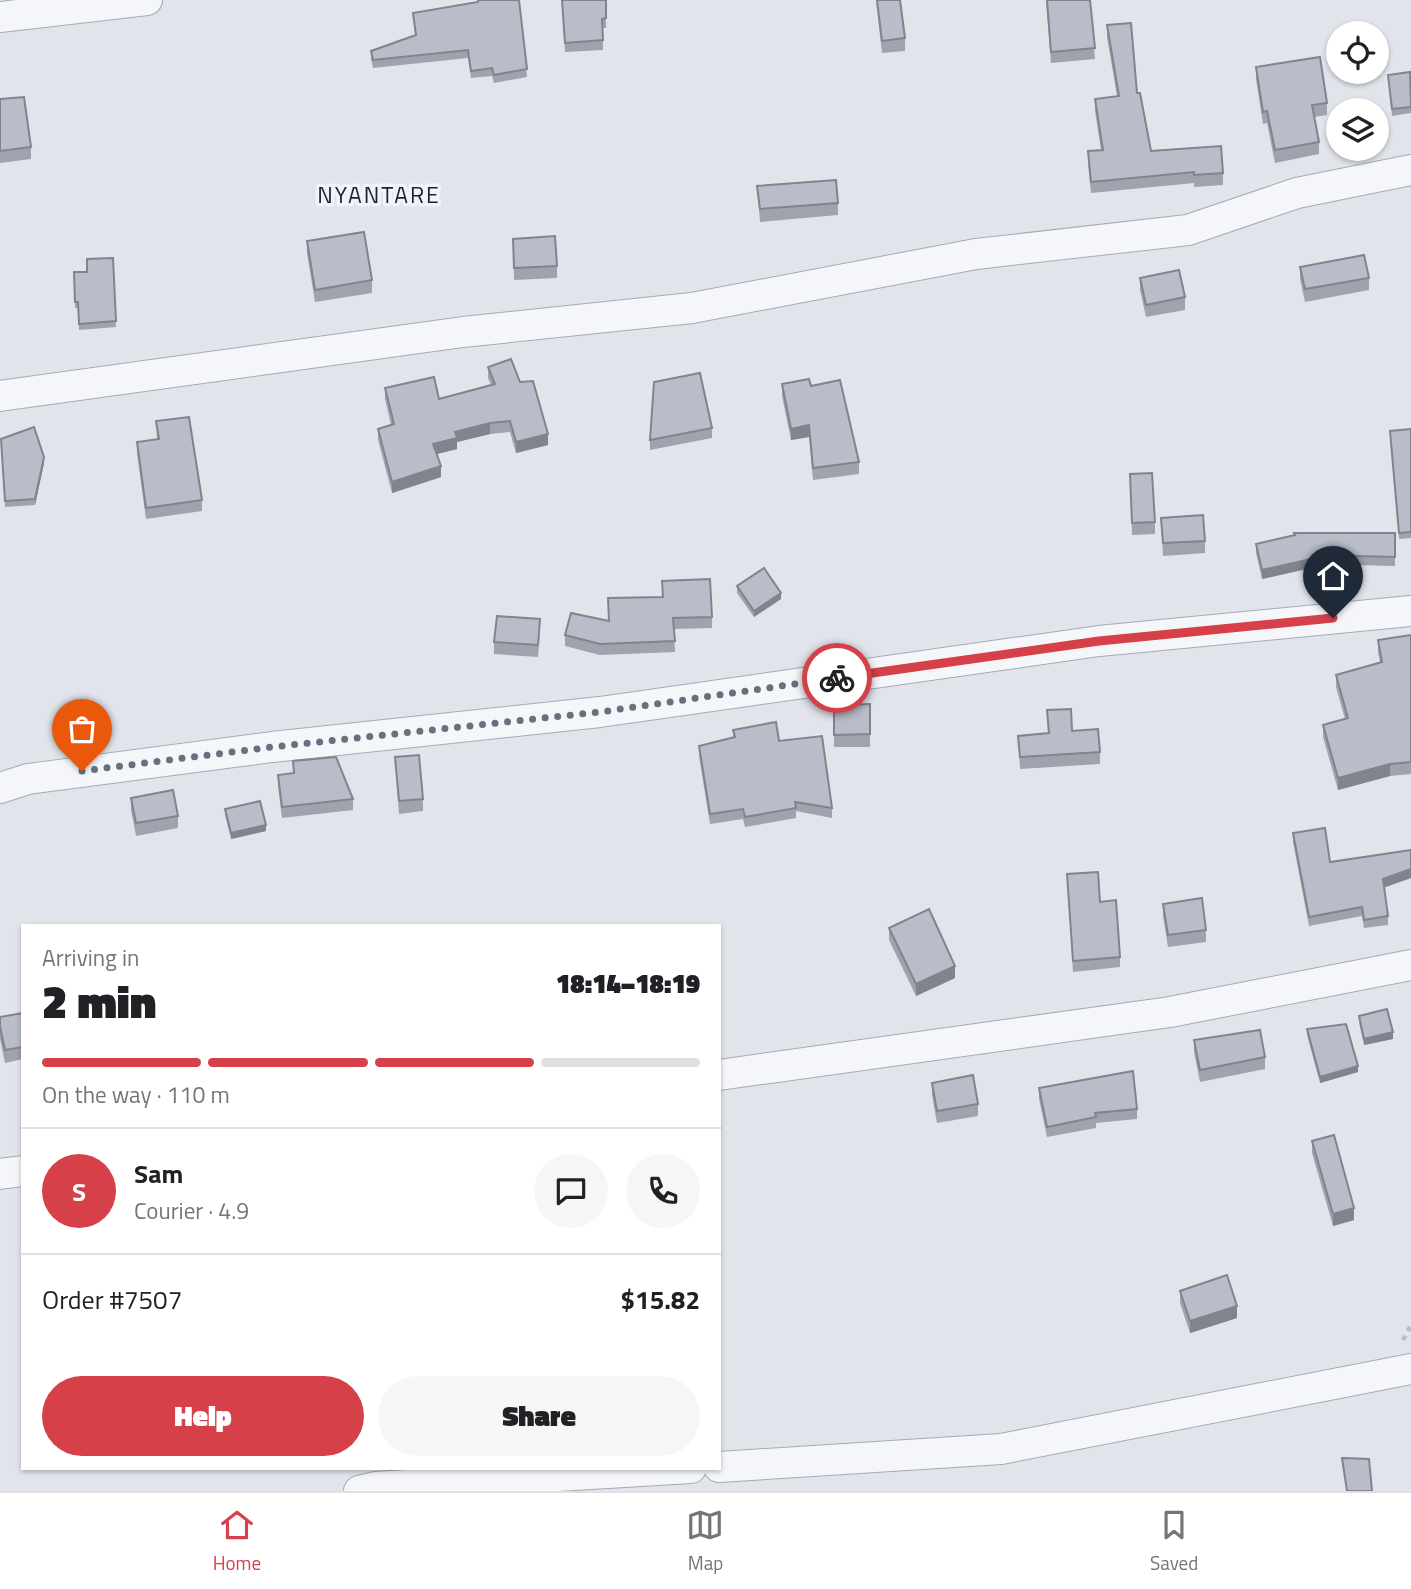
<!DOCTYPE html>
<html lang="en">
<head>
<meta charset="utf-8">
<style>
  :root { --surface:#fff; --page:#f6f6f6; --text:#202124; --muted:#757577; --line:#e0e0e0; --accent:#d64048 }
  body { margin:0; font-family:"Titillium Web",sans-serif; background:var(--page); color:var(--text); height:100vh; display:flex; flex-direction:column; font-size:26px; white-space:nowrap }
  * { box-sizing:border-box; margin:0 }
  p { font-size:23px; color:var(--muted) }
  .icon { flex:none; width:38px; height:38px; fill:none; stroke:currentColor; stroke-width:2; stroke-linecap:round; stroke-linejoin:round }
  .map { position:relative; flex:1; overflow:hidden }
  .panel { position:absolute; left:21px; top:924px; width:700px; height:546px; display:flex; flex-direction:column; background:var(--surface); border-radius:0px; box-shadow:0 2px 5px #0004 }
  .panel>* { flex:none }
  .buttons { position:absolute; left:1326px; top:21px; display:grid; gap:14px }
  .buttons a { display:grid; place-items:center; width:63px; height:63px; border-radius:50%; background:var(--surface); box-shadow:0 2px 5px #0004; font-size:35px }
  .pin { position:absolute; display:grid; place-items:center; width:60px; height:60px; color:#fff; margin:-72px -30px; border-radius:50% 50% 50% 0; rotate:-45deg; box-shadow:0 0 7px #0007 }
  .pin .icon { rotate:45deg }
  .courier { position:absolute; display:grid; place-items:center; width:70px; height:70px; margin:-35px; border:5px solid #d64048; border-radius:50%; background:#fff; color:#222; box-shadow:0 2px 9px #0007 }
  .overview em { font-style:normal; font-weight:800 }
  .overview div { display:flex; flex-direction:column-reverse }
  .overview { display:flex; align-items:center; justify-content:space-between; height:119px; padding:0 21px }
  h1 { font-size:46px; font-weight:800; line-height:52px }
  .bar { display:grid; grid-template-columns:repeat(4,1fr); gap:10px 7px; align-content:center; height:84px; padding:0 21px }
  .bar i { height:9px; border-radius:5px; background:var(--line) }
  .bar .active { background:var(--accent) }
  .bar p { grid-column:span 4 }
  .line { display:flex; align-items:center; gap:18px; padding:0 21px; border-top:2px solid var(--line) }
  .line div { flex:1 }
  .round { display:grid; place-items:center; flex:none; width:74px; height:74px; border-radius:37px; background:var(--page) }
  .primary-button { display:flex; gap:14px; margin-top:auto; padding:14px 21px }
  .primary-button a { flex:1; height:80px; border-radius:42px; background:var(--accent); color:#fff; font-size:28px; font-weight:800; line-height:80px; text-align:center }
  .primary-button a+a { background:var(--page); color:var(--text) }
  .menu { display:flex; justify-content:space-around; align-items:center; height:98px; border-top:2px solid var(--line); background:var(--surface); font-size:19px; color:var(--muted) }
  .menu a { display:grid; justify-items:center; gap:4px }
  .menu .active { color:var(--accent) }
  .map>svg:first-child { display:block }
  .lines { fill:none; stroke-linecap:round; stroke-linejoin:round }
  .street-casing { stroke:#a6aab6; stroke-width:32 }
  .path { stroke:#bbbfc6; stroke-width:4.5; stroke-dasharray:5 5; stroke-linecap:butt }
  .street { stroke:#f4f6f9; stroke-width:30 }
  .wall { fill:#9ea3ad }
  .shaded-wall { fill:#81848d }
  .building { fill:#b8bdc9; stroke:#81848d; stroke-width:2 }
  .done { stroke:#696f7e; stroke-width:7; stroke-dasharray:0 12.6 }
  .route { stroke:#d64048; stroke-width:9 }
  .labels { text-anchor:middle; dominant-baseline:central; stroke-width:7; stroke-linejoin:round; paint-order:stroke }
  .quarter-label { font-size:23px; letter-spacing:2px; fill:#1b2134; stroke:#f1f3f8 }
</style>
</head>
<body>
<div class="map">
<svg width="1411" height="1491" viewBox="0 0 1411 1491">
  <rect width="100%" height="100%" fill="#e1e4eb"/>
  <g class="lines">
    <g class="street-casing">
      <g id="street">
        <polyline points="0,17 147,0"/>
        <polyline points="0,396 463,332 692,308 976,254 1188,230 1297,193 1411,170"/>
        <polyline points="0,788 28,779 272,747 600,712 1099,641 1411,611"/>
        <polyline points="719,1075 1170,1012 1411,965"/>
        <polyline points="0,1174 23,1171"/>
        <polyline points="719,1467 1001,1449 1411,1369"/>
        <polyline points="359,1491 375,1487 691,1468"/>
      </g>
    </g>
    <polyline class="path" points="1403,1340 1411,1325"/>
    <use href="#street" class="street"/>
  </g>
  <g class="wall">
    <polygon points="477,0 519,0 527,77 494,83 492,76 471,78 468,58 373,68 371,59 371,51 415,35 413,13 477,3"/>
    <polygon points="562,0 606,0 606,28 603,28 603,50 565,52"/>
    <polygon points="876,0 900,0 905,38 905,51 882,53"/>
    <polygon points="1046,0 1090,0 1095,59 1051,63"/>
    <polygon points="1107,25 1137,93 1151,151 1223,173 1223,185 1194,187 1194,183 1091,193 1088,163 1088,151 1101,150 1095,111 1095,99 1117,96 1107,37"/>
    <polygon points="1256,67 1327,103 1327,115 1314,117 1319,142 1319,154 1275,163 1267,123 1263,124 1256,79"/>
    <polygon points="1388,75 1411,77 1411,113 1392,116"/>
    <polygon points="0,99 31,147 31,159 0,163"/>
    <polygon points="757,186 838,203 838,215 760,222"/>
    <polygon points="513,239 557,266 557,278 514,280"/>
    <polygon points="307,241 372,280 372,293 315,302 307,253"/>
    <polygon points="113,258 116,327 79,330 78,308 75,308 74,272 87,272"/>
    <polygon points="1300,267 1369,278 1369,290 1305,302 1300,279"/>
    <polygon points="1140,278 1185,297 1185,310 1146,317 1140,290"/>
    <polygon points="488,367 520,382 548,445 516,453 510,432 490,434 457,442 457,449 437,454 441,477 392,493 378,440 378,429 391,425 385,399 385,388 439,399 491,385 488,378"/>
    <polygon points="782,384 811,386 859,462 859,474 813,480 809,437 791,440 782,396"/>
    <polygon points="156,421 202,500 202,511 146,519 137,453 137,442 157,439"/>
    <polygon points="712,428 712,438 650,450 650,440"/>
    <polygon points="1411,429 1411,538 1399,539 1390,431"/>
    <polygon points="1,445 44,463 35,505 5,507"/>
    <polygon points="1130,474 1155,522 1155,534 1132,535"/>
    <polygon points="1161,518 1205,541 1205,553 1163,556"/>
    <polygon points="1395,533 1395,566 1315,564 1315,567 1262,579 1256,553 1256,544"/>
    <polygon points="662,581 712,617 712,628 674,629 675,652 600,655 565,646 565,635 609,621 662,597"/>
    <polygon points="737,586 781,599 754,617 737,593"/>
    <polygon points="540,631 538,657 494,654 494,642"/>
    <polygon points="1411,635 1411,774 1390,776 1338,790 1323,737 1323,725 1345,719 1336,687 1336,675 1380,662 1378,652 1378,640"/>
    <polygon points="870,704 870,747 834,747 834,705"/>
    <polygon points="1047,710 1072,731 1100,752 1100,764 1020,769 1018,736 1048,733"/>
    <polygon points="733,730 779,741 832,808 832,818 796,811 796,818 745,827 743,819 710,824 699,756 699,746 733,737"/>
    <polygon points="395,757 423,799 423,811 399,814"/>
    <polygon points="293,761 353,799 353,810 282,818 278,786 278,775 293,773"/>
    <polygon points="131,798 178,816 178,828 136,836 131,810"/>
    <polygon points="225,809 266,831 231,839 225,815"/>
    <polygon points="1293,833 1330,862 1411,850 1411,878 1384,887 1388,916 1388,925 1364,928 1362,916 1309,926 1293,842"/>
    <polygon points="1067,874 1100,902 1120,957 1120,967 1073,972"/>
    <polygon points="1163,904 1206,930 1206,942 1168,947 1163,916"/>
    <polygon points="889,928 955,978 916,996 889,940"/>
    <polygon points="23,1013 23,1059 5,1063 0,1039 0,1017"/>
    <polygon points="1359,1016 1393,1039 1364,1045 1359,1022"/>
    <polygon points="1307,1029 1358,1072 1320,1083 1307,1035"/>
    <polygon points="1194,1040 1265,1057 1265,1069 1200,1082 1194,1052"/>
    <polygon points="932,1083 978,1104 978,1116 937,1123 932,1095"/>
    <polygon points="1039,1088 1137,1109 1137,1119 1096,1123 1096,1128 1047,1137 1039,1099"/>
    <polygon points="1312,1141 1354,1220 1333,1226 1312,1153"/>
    <polygon points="1180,1291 1237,1318 1190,1333 1180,1303"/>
  </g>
  <g class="shaded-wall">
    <polygon points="490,423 490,434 457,442 457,449 433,455 433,444 455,432"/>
    <polygon points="809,425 809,437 791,440 791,429"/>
    <polygon points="548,434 548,445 516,453 516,442"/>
    <polygon points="44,457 44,463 35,505 35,499"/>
    <polygon points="441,466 441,477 392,493 392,482"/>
    <polygon points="1315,558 1315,567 1262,579 1262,570"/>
    <polygon points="781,593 781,599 754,617 754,611"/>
    <polygon points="1390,764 1390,776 1338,790 1338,778"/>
    <polygon points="266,825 266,831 231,839 231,833"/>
    <polygon points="1411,869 1411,878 1383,888 1383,879"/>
    <polygon points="955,966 955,978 916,996 916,984"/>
    <polygon points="1393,1032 1393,1039 1364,1045 1364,1039"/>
    <polygon points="1358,1066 1358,1072 1320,1083 1320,1077"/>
    <polygon points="1354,1208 1354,1220 1333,1226 1333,1214"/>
    <polygon points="1237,1306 1237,1318 1190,1333 1190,1321"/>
  </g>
  <g class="building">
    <polygon points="478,0 519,0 527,69 494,75 492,68 471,71 468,50 373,60 371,51 416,35 413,13 478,2"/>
    <polygon points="562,0 606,0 606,18 602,19 603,40 565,43"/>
    <polygon points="877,0 900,0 905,38 882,41"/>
    <polygon points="1047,0 1090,0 1095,48 1051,52"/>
    <polygon points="1131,23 1137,93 1140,93 1151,151 1221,146 1223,173 1194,175 1194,172 1091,182 1088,151 1103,150 1095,99 1119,96 1107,25"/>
    <polygon points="1320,57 1327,103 1312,105 1319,142 1275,150 1267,111 1263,112 1256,67"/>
    <polygon points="1410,72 1411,107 1392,109 1388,75"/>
    <polygon points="24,97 31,147 0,151 0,99"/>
    <polygon points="836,180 838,203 760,209 757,186"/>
    <polygon points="364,232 372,280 315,290 307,241"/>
    <polygon points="555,236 557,266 514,268 513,239"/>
    <polygon points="1364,255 1369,278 1305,289 1300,267"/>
    <polygon points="113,258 116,321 79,324 78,302 75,302 74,272 87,272 87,259"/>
    <polygon points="1179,270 1185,297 1146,305 1140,278"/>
    <polygon points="511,359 520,382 533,381 548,434 516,442 510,421 490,423 455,432 457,438 433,444 441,466 392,482 378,429 394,424 385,388 434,377 439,399 495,384 488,367"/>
    <polygon points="700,373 712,428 650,440 654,382"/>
    <polygon points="809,379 811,386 840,380 859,462 813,468 809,425 791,429 782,384"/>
    <polygon points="189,417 202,500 146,508 137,442 159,439 156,421"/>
    <polygon points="34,427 44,457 35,499 5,501 1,439"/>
    <polygon points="1411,429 1411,532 1399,533 1390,431"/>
    <polygon points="1152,473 1155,522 1132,523 1130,474"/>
    <polygon points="1203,515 1205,541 1163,543 1161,518"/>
    <polygon points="1294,533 1395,533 1395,557 1315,555 1315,558 1262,570 1256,544 1295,535"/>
    <polygon points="764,568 781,593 754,611 737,586"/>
    <polygon points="710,579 712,617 673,618 675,641 600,644 565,635 571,613 609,621 608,598 663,597 662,581"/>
    <polygon points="497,616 540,619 538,645 494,642"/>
    <polygon points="1411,635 1411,762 1390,764 1338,778 1323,725 1348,718 1336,675 1382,662 1378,640"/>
    <polygon points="870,704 870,734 834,735 834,705"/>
    <polygon points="1071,709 1072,731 1098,729 1100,752 1020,757 1018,736 1049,733 1047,710"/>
    <polygon points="776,722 779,741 822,736 832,808 795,802 796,808 745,817 743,809 710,814 699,746 735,737 733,730"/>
    <polygon points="419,755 423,799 399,801 395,757"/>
    <polygon points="336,757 353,799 282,807 278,775 294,773 293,761"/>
    <polygon points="173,790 178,816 136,823 131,798"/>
    <polygon points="260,801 266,825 231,833 225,809"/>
    <polygon points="1325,828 1330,862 1411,850 1411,869 1383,879 1388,916 1364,920 1362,907 1309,917 1293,833"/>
    <polygon points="1098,872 1100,902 1116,900 1120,957 1073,961 1067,874"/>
    <polygon points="1202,898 1206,930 1168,935 1163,904"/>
    <polygon points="929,909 955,966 916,984 889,928"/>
    <polygon points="1387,1009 1393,1032 1364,1039 1359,1016"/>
    <polygon points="23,1013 23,1047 5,1050 0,1027 0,1017"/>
    <polygon points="1346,1024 1358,1066 1320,1077 1307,1029"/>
    <polygon points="1260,1030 1265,1057 1200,1070 1194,1040"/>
    <polygon points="1133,1071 1137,1109 1095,1113 1096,1117 1047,1127 1039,1088"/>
    <polygon points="973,1075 978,1104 937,1111 932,1083"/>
    <polygon points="1334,1135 1354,1208 1333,1214 1312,1141"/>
    <polygon points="1227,1275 1237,1306 1190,1321 1180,1291"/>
    <polygon points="1342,1458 1369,1459 1372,1491 1347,1491"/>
  </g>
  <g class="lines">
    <polyline class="done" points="82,771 272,747 600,712 837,678"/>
    <polyline class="route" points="837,678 1099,641 1333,618"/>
  </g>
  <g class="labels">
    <g class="quarter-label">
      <text x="379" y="194">NYANTARE</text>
    </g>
  </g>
</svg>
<div class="buttons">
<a><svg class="icon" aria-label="locate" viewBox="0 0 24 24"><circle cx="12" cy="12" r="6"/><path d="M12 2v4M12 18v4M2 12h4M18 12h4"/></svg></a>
<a><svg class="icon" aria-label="layers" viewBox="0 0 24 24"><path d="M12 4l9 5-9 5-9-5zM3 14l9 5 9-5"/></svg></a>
</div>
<div class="pin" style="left:82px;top:771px;background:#ea580c"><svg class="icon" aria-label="bag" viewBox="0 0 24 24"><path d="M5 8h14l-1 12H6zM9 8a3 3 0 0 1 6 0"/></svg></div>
<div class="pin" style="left:1333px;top:618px;background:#1f2937"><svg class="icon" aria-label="home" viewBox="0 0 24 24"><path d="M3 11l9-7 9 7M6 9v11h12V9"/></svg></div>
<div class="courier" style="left:837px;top:678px"><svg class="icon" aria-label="bike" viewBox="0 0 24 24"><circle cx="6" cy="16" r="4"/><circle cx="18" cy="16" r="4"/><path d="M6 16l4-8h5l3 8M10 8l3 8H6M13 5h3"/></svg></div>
<section class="panel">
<div class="overview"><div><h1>2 min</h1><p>Arriving in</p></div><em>18:14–18:19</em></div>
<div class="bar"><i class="active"></i><i class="active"></i><i class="active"></i><i></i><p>On the way · 110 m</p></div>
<div class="line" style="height:126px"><b class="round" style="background:var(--accent);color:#fff">S</b><div><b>Sam</b><p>Courier · 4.9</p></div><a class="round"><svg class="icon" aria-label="chat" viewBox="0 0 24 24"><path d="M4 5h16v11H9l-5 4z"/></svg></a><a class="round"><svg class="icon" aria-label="phone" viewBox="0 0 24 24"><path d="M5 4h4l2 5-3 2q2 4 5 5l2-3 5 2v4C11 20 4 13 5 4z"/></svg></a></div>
<div class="line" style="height:91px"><div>Order #7507</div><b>$15.82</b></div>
<div class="primary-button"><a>Help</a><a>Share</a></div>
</section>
</div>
<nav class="menu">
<a class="active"><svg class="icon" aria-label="home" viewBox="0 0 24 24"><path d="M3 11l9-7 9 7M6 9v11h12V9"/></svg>Home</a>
<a><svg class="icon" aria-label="map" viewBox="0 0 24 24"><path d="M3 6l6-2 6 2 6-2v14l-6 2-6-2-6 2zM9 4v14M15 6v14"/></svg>Map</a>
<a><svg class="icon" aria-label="saved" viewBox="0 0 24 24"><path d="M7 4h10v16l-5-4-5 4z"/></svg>Saved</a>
</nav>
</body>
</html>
